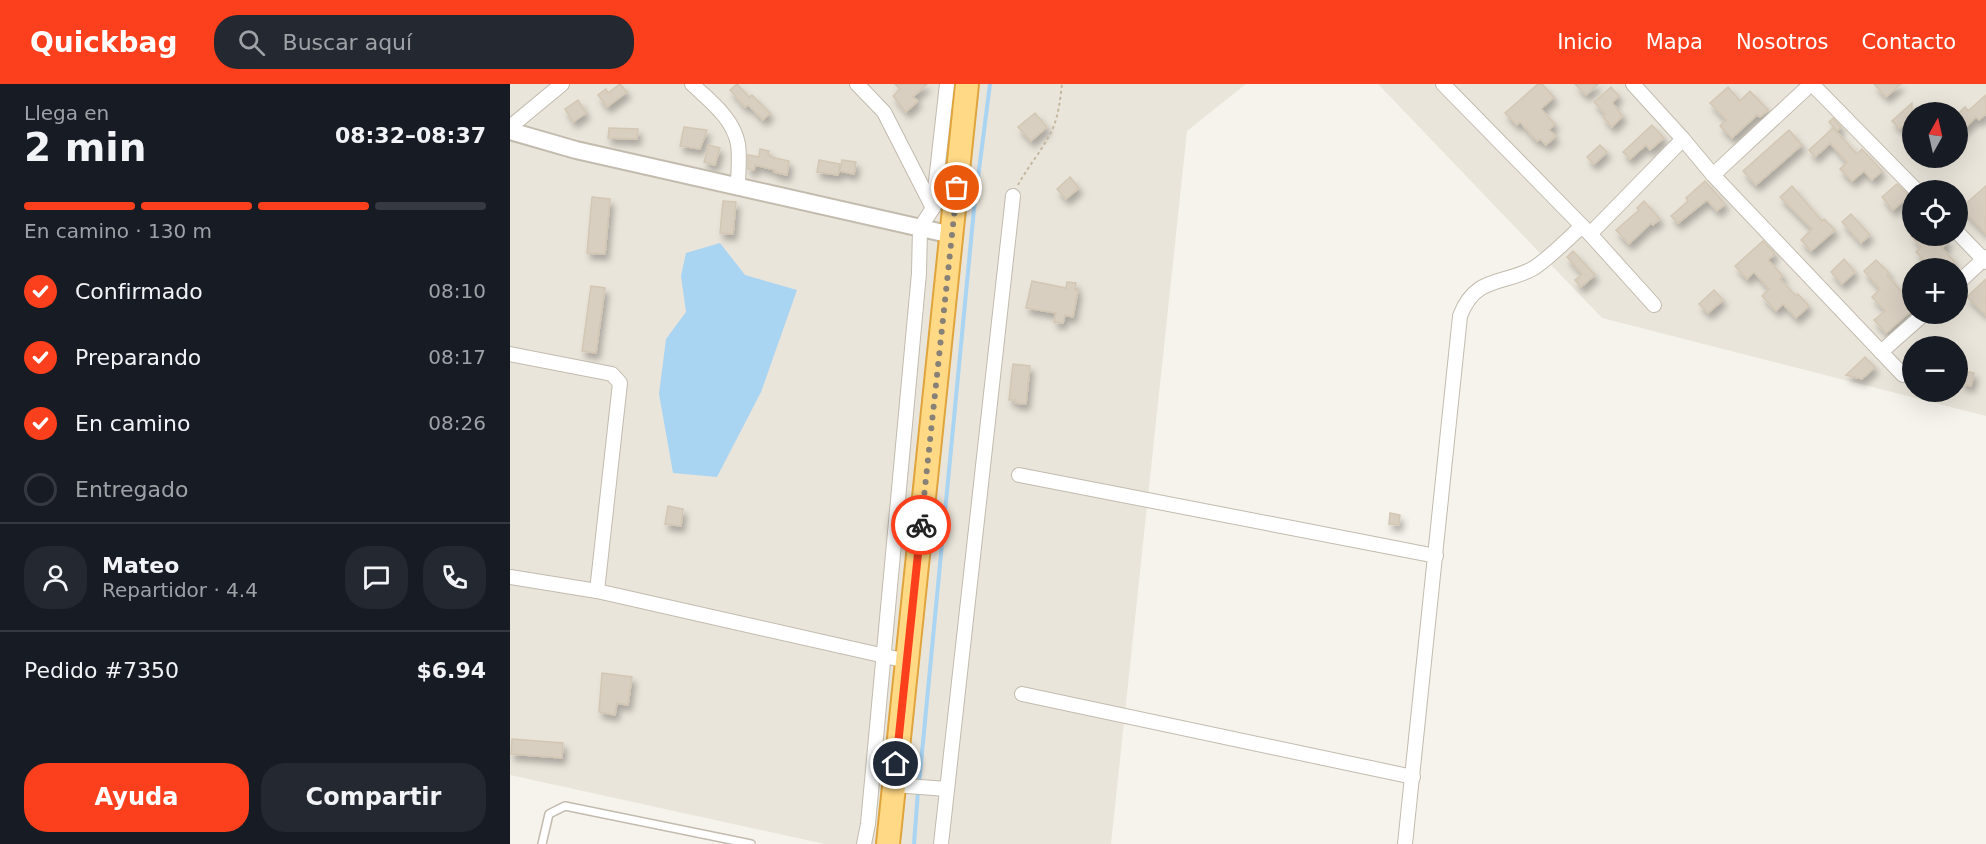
<!DOCTYPE html>
<html lang="es">
<head>
<meta charset="utf-8">
<style>
  :root { --surface:#171b24; --page:#242831; --text:#f1f3f6; --muted:#9ea1a6; --line:#363941; --accent:#fc3f1d }
  body { margin:0; font-family:"DejaVu Sans",sans-serif; background:var(--page); color:var(--text); height:100vh; display:flex; flex-direction:column; font-size:22px; white-space:nowrap }
  * { box-sizing:border-box; margin:0 }
  p { font-size:20px; color:var(--muted) }
  .icon { flex:none; width:33px; height:33px; fill:none; stroke:currentColor; stroke-width:2; stroke-linecap:round; stroke-linejoin:round }
  .map { position:relative; flex:1; overflow:hidden }
  .panel { display:flex; flex-direction:column; background:var(--surface); width:510px }
  .panel>* { flex:none }
  .needle { width:39px; rotate:8deg }
  .fabs { position:absolute; left:1392px; top:18px; display:grid; gap:12px }
  .fabs a { display:grid; place-items:center; width:66px; height:66px; border-radius:50%; background:var(--surface); box-shadow:0 6px 24px #0002; font-size:30px }
  .pin { position:absolute; display:grid; place-items:center; width:51px; height:51px; color:#fff; margin:-26px; border:3px solid #fff; border-radius:50%; box-shadow:0 2px 6px #0007 }
  .courier { position:absolute; display:grid; place-items:center; width:60px; height:60px; margin:-30px; border:4px solid #fc3f1d; border-radius:50%; background:#fff; color:#222; box-shadow:0 2px 8px #0007 }
  .headline em { font-style:normal; font-weight:800 }
  .headline div { display:flex; flex-direction:column-reverse }
  .headline { display:flex; align-items:center; justify-content:space-between; height:102px; padding:0 24px }
  h1 { font-size:39px; font-weight:800; line-height:45px }
  .bar { display:grid; grid-template-columns:repeat(4,1fr); gap:9px 6px; align-content:center; height:72px; padding:0 24px }
  .bar i { height:8px; border-radius:4px; background:var(--line) }
  .bar .current { background:var(--accent) }
  .bar p { grid-column:span 4 }
  .line { display:flex; align-items:center; gap:15px; padding:0 24px; border-top:2px solid var(--line) }
  .line div { flex:1 }
  .round { display:grid; place-items:center; flex:none; width:63px; height:63px; border-radius:24px; background:var(--page) }
  ol { padding:0 24px; list-style:none }
  li { display:flex; align-items:center; gap:18px; height:66px }
  li p { margin-inline-start:auto }
  li .icon { padding:6px; border-radius:50%; background:var(--accent); color:#fff; stroke-width:4 }
  li:last-child { color:var(--muted) }
  li i { width:33px; height:33px; border:3px solid var(--line); border-radius:50% }
  .primary-button { display:flex; gap:12px; margin-top:auto; padding:12px 24px }
  .primary-button a { flex:1; height:69px; border-radius:24px; background:var(--accent); color:#fff; font-size:24px; font-weight:800; line-height:69px; text-align:center }
  .primary-button a+a { background:var(--page); color:var(--text) }
  header { display:flex; align-items:center; gap:36px; box-sizing:border-box; height:84px; padding:0 30px; background:var(--accent); color:#fff }
  header strong { font-size:28px }
  nav { display:flex; gap:33px; margin-inline-start:auto; font-size:21px }
  .search { width:420px; height:54px; background:var(--page); display:flex; align-items:center; gap:15px; box-sizing:border-box; padding:0 21px; border-radius:24px; color:var(--muted); font-size:22px }
  main { display:flex; flex:1; min-height:0 }
  .map>svg:first-child { display:block }
  .residential { fill:#eae5da; fill-rule:evenodd }
  .water { fill:#a9d4f2 }
  .lines { fill:none; stroke-linecap:round; stroke-linejoin:round }
  .stream { stroke:#a9d4f2; stroke-width:4 }
  .building { fill:#d8cfc1; stroke:#d3c7b4; stroke-width:1.5; filter:url(#shadow) }
  .service-casing { stroke:#c2bbae; stroke-width:10 }
  .minor-casing { stroke:#c2bbae; stroke-width:16 }
  .tertiary-casing { stroke:#c2bbae; stroke-width:20 }
  .trunk-casing { stroke:#e0a43c; stroke-width:26 }
  .path { stroke:#c4b79f; stroke-width:2; stroke-dasharray:3 3; stroke-linecap:butt }
  .service { stroke:#fff; stroke-width:7 }
  .minor { stroke:#fff; stroke-width:14 }
  .tertiary { stroke:#fff; stroke-width:16 }
  .trunk { stroke:#ffd985; stroke-width:22 }
  .done { stroke:#878178; stroke-width:6; stroke-dasharray:0 10.8 }
  .route { stroke:#fc3f1d; stroke-width:8 }
</style>
</head>
<body>
<header>
<strong>Quickbag</strong>
<div class="search"><svg class="icon" aria-label="search" viewBox="0 0 24 24"><circle cx="10" cy="10" r="6"/><path d="M15 15l6 6"/></svg>Buscar aquí</div>
<nav><a>Inicio</a><a>Mapa</a><a>Nosotros</a><a>Contacto</a></nav>
</header>
<main>
<section class="panel">
<div class="headline"><div><h1>2 min</h1><p>Llega en</p></div><em>08:32–08:37</em></div>
<div class="bar"><i class="current"></i><i class="current"></i><i class="current"></i><i></i><p>En camino · 130 m</p></div>
<ol>
<li><svg class="icon" aria-label="check" viewBox="0 0 24 24"><path d="M5 12l5 5 9-10"/></svg>Confirmado<p>08:10</p></li>
<li><svg class="icon" aria-label="check" viewBox="0 0 24 24"><path d="M5 12l5 5 9-10"/></svg>Preparando<p>08:17</p></li>
<li><svg class="icon" aria-label="check" viewBox="0 0 24 24"><path d="M5 12l5 5 9-10"/></svg>En camino<p>08:26</p></li>
<li><i></i>Entregado</li>
</ol>
<div class="line" style="height:108px"><a class="round"><svg class="icon" aria-label="person" viewBox="0 0 24 24"><circle cx="12" cy="8" r="4"/><path d="M4 21q1-7 8-7t8 7"/></svg></a><div><b>Mateo</b><p>Repartidor · 4.4</p></div><a class="round"><svg class="icon" aria-label="chat" viewBox="0 0 24 24"><path d="M4 5h16v11H9l-5 4z"/></svg></a><a class="round"><svg class="icon" aria-label="phone" viewBox="0 0 24 24"><path d="M5 4h4l2 5-3 2q2 4 5 5l2-3 5 2v4C11 20 4 13 5 4z"/></svg></a></div>
<div class="line" style="height:78px"><div>Pedido #7350</div><b>$6.94</b></div>
<div class="primary-button"><a>Ayuda</a><a>Compartir</a></div>
</section>
<div class="map">
<svg width="1476" height="760" viewBox="0 0 1476 760">
  <defs>
    <filter id="shadow"><feDropShadow dx="3.5" dy="6" stdDeviation="3" flood-color="#0004"/></filter>
  </defs>
  <rect width="100%" height="100%" fill="#f6f3ec"/>
  <g class="residential">
    <polygon points="0,0 736,0 677,47 601,760 315,760 0,691"/>
    <path d="M 868,0 L 1476,0 L 1476,332 L 1092,234 ZM 1402,28 L 1448,28 L 1448,74 L 1402,74 ZM 1402,106 L 1448,106 L 1448,152 L 1402,152 ZM 1402,184 L 1448,184 L 1448,230 L 1402,230 ZM 1402,262 L 1448,262 L 1448,308 L 1402,308 Z"/>
  </g>
  <polygon class="water" points="210,159 235,191 287,206 251,308 207,393 163,389 149,310 156,255 176,228 171,192 176,169"/>
  <g class="lines">
    <g class="stream">
      <polyline points="409,700 464,125 480,0"/>
      <polyline points="404,760 408,707"/>
    </g>
  </g>
  <g class="building">
    <polygon points="110,0 117,8 97,23 88,11 96,5 98,9"/>
    <polygon points="227,0 239,13 242,11 260,29 253,36 238,21 235,23 220,6"/>
    <polygon points="385,0 417,0 403,13 408,17 396,28 383,12 390,5"/>
    <polygon points="1028,0 1032,0 1044,13 1031,25 1045,40 1039,46 1046,52 1036,61 1030,55 1027,57 1010,38 1007,41 995,29"/>
    <polygon points="1065,0 1088,0 1076,11"/>
    <polygon points="1364,0 1391,0 1376,13"/>
    <polygon points="1101,3 1109,12 1102,19 1113,32 1102,43 1093,33 1095,30 1084,18"/>
    <polygon points="1218,3 1230,17 1240,7 1258,26 1250,33 1247,31 1222,54 1210,42 1216,36 1200,19"/>
    <polygon points="1476,11 1476,30 1469,36 1466,33 1448,51 1448,30 1455,23 1458,27"/>
    <polygon points="68,16 76,29 63,38 55,25"/>
    <polygon points="1402,19 1402,34 1390,45 1382,37"/>
    <polygon points="525,29 537,43 521,57 508,43"/>
    <polygon points="1323,34 1331,43 1327,47 1319,38"/>
    <polygon points="1142,41 1154,54 1140,66 1136,61 1120,75 1113,68"/>
    <polygon points="174,43 197,46 190,65 170,62"/>
    <polygon points="99,44 128,45 127,55 98,54"/>
    <polygon points="1323,44 1347,70 1352,65 1372,87 1362,96 1354,87 1342,97 1330,85 1337,78 1320,59 1305,73 1299,66"/>
    <polygon points="1279,46 1292,61 1246,101 1233,87"/>
    <polygon points="199,61 210,64 205,81 194,78"/>
    <polygon points="1090,61 1097,68 1084,80 1077,73"/>
    <polygon points="250,65 259,67 258,71 261,72 261,73 279,77 277,91 264,88 265,86 245,81 244,86 238,85 238,71 249,73"/>
    <polygon points="309,76 330,80 328,91 307,88"/>
    <polygon points="332,76 346,78 344,90 330,87"/>
    <polygon points="560,93 569,104 556,115 547,105"/>
    <polygon points="1195,97 1215,120 1207,127 1197,116 1168,139 1161,132 1178,117 1176,114"/>
    <polygon points="1387,100 1399,112 1383,126 1372,113"/>
    <polygon points="1282,102 1312,137 1314,135 1325,146 1301,167 1291,156 1302,145 1270,113"/>
    <polygon points="1476,102 1476,150 1451,124"/>
    <polygon points="82,113 100,115 95,170 77,169"/>
    <polygon points="213,117 226,118 223,150 210,149"/>
    <polygon points="1134,117 1150,135 1143,141 1141,139 1119,160 1106,146 1129,126 1127,124"/>
    <polygon points="1341,130 1360,151 1351,159 1332,138"/>
    <polygon points="1401,152 1432,152 1438,158 1432,164 1445,178 1438,184 1422,184 1406,168 1411,163"/>
    <polygon points="1253,157 1265,170 1258,176 1273,192 1270,195 1286,212 1288,210 1299,222 1286,234 1273,220 1266,227 1252,212 1259,205 1244,188 1237,195 1225,182"/>
    <polygon points="1063,167 1085,191 1071,203 1065,196 1072,190 1057,173"/>
    <polygon points="1334,175 1345,188 1332,200 1321,188"/>
    <polygon points="1366,176 1379,189 1377,191 1393,209 1402,200 1402,226 1376,249 1364,236 1375,227 1362,213 1370,205 1354,187"/>
    <polygon points="1476,195 1476,231 1457,213"/>
    <polygon points="522,197 556,204 557,198 566,199 565,206 568,206 563,233 555,231 553,239 544,238 546,229 516,224"/>
    <polygon points="81,202 95,204 86,269 72,267"/>
    <polygon points="1204,206 1213,216 1198,229 1189,220"/>
    <polygon points="1355,273 1365,283 1352,295 1336,291"/>
    <polygon points="503,280 520,282 516,320 505,319 506,316 499,316"/>
    <polygon points="1455,287 1464,289 1461,302 1451,299"/>
    <polygon points="158,422 173,425 171,442 155,440"/>
    <polygon points="880,429 890,431 889,441 879,440"/>
    <polygon points="92,589 122,593 118,621 107,619 105,631 89,628"/>
    <polygon points="2,655 53,659 52,674 1,670"/>
  </g>
  <g class="lines">
    <g class="service-casing">
      <polyline id="service" points="32,760 39,730 55,722 241,760"/>
    </g>
    <g class="minor-casing">
      <g id="minor">
        <path d="M 182,0 C 200,17 223,34 228,60 C 230,73 228,89 228,103"/>
        <polyline points="347,0 374,28 423,124 424,122"/>
        <polyline points="933,0 1080,150 1144,221"/>
        <polyline points="1123,0 1173,55 1203,91 1393,291"/>
        <polyline points="1302,0 1406,106"/>
        <polyline points="0,43 52,0"/>
        <polyline points="1203,91 1301,0"/>
        <polyline points="1448,149 1476,178"/>
        <polyline points="1080,150 1173,55"/>
        <polyline points="1448,199 1476,173"/>
        <polyline points="1371,268 1414,230"/>
        <polyline points="0,270 102,290 110,299 87,507 397,577"/>
        <polyline points="509,391 926,472"/>
        <polyline points="0,493 87,507"/>
        <polyline points="512,610 903,693"/>
        <polyline points="384,701 437,705"/>
        <polyline points="354,760 358,740 409,189 410,144 423,124 437,0"/>
        <polyline points="431,760 503,112"/>
        <path d="M 895,760 L 950,232 C 965,192 992,201 1022,185 C 1035,178 1060,153 1072,142"/>
      </g>
    </g>
    <g class="tertiary-casing">
      <polyline id="tertiary" points="0,47 66,66 442,151"/>
    </g>
    <g class="trunk-casing">
      <polyline id="trunk" points="378,760 457,0"/>
    </g>
    <path class="path" d="M 508,101 C 517,84 530,69 539,52 C 548,37 550,17 552,0"/>
    <use href="#service" class="service"/>
    <use href="#minor" class="minor"/>
    <use href="#tertiary" class="tertiary"/>
    <use href="#trunk" class="trunk"/>
  </g>
  <g class="lines">
    <polyline class="done" points="411,441 447,104"/>
    <polyline class="route" points="386,680 411,441"/>
  </g>
</svg>
<div class="fabs">
<a><svg class="needle" viewBox="-14 -14 28 28"><path d="M0-13l5 13h-10z" fill="#e53935"/><path d="M0 13l5-13h-10z" fill="#9ea1a6"/></svg></a>
<a><svg class="icon" aria-label="locate" viewBox="0 0 24 24"><circle cx="12" cy="12" r="6"/><path d="M12 2v4M12 18v4M2 12h4M18 12h4"/></svg></a>
<a>+</a>
<a>−</a>
</div>
<div class="pin" style="left:447px;top:104px;background:#ea580c"><svg class="icon" aria-label="bag" viewBox="0 0 24 24"><path d="M5 8h14l-1 12H6zM9 8a3 3 0 0 1 6 0"/></svg></div>
<div class="pin" style="left:386px;top:680px;background:#1f2937"><svg class="icon" aria-label="home" viewBox="0 0 24 24"><path d="M3 11l9-7 9 7M6 9v11h12V9"/></svg></div>
<div class="courier" style="left:411px;top:441px"><svg class="icon" aria-label="bike" viewBox="0 0 24 24"><circle cx="6" cy="16" r="4"/><circle cx="18" cy="16" r="4"/><path d="M6 16l4-8h5l3 8M10 8l3 8H6M13 5h3"/></svg></div>
</div>
</main>
</body>
</html>
